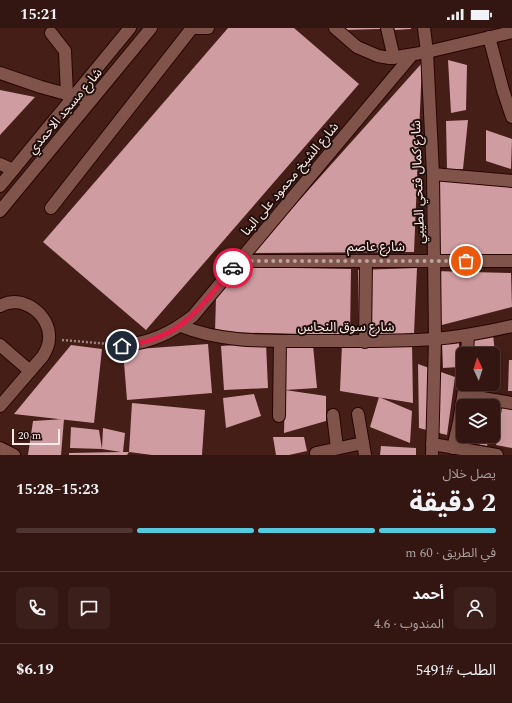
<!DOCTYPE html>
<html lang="ar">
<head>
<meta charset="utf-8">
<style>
  :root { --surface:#331611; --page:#3b1f1a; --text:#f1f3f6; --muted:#a99f9f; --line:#4e3531; --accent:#55cadf }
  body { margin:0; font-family:Spectral,"Noto Sans Arabic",serif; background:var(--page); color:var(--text); direction:rtl; height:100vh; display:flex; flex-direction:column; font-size:15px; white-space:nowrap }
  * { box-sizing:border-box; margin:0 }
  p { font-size:13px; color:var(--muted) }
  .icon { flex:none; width:22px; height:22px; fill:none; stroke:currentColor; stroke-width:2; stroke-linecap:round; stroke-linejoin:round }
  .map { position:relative; height:427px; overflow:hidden; direction:ltr }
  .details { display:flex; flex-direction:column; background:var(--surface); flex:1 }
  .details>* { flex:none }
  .needle { width:26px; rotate:356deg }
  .tools { position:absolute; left:456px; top:319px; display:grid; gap:8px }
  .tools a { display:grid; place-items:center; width:44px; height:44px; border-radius:6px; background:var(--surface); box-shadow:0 4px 16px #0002,0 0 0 1px var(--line); font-size:20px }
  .scale { position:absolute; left:12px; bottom:10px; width:48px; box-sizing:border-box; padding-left:4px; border:2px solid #fbebe7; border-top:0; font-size:11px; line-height:14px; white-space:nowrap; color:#fbebe7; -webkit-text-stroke:3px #1f0e0b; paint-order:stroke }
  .pin { position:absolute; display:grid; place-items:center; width:34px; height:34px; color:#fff; margin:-17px; border:2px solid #fff; border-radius:50%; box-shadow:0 1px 4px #0007 }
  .courier { position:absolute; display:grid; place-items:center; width:40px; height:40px; margin:-20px; border:3px solid #e11d48; border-radius:50%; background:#fff; color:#222; box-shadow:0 1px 5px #0007 }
  .overview em { font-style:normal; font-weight:700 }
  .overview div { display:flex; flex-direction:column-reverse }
  .overview { display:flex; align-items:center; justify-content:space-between; height:68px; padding:0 16px }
  h1 { font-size:26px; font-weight:700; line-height:30px }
  .bar { display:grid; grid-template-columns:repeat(4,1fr); gap:6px 4px; align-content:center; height:48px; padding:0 16px }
  .bar i { height:5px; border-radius:3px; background:var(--line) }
  .bar .active { background:var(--accent) }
  .bar p { grid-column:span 4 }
  .line { display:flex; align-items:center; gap:10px; padding:0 16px; border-top:1px solid var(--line) }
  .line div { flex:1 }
  .round { display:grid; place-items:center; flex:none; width:42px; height:42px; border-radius:6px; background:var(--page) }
  .status { display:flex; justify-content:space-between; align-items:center; height:28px; padding:0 20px; background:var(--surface); direction:ltr }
  .status svg { height:11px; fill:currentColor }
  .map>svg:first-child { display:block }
  .building { fill:#cf9ca1 }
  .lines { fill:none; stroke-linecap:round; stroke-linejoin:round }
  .minor-casing { stroke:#290502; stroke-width:14 }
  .path { stroke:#a08680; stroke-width:2.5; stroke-dasharray:2 2; stroke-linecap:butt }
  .minor { stroke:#80544b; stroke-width:12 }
  .done { stroke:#bba39e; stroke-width:4; stroke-dasharray:0 7.2 }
  .route { stroke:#e11d48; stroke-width:5 }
  .labels { text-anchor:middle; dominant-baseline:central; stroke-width:4; stroke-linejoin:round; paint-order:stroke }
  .street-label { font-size:13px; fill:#fbebe7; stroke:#1f0e0b }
</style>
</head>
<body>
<div class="status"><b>15:21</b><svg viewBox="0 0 49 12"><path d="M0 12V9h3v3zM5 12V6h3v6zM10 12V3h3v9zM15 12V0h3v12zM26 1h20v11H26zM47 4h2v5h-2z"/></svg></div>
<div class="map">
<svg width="512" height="427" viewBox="0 0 512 427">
  <rect width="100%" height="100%" fill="#441e17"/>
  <g class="building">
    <polygon points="228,0 294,0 359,56 146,302 43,214"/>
    <polygon points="344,0 380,0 380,1 344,2"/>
    <polygon points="394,0 411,0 411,1 395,2"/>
    <polygon points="448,32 467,37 466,82 451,85"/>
    <polygon points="422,35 414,224 252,225"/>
    <polygon points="0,62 35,69 0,107"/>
    <polygon points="468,92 463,141 447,142 446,93"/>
    <polygon points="486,102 512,111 511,141 486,133"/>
    <polygon points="434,152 512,158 512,227 430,227"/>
    <polygon points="239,239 351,241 350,307 215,304 216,269"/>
    <polygon points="417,240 414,305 359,310 358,242"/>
    <polygon points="433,243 511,245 512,279 434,299"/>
    <polygon points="493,306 497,345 493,345 493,326 463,326 463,337 461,337 462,313"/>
    <polygon points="442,314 459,314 459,339 443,340"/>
    <polygon points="266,315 268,360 224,362 221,318"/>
    <polygon points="274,315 313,317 317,360 285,362 326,368 326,393 284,405 285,362"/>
    <polygon points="412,315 413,375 340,363 342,316"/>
    <polygon points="208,316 212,365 127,372 123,322"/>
    <polygon points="71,317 102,321 94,395 14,386"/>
    <polygon points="509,332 512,332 512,363 508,363"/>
    <polygon points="418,336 455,349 447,407 419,400"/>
    <polygon points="254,366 261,388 226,400 223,370"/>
    <polygon points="379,369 412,383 410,415 370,399"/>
    <polygon points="471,373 492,377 492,378 470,378"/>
    <polygon points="132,375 205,382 202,427 152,427 129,424"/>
    <polygon points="502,380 512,381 512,420 496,417"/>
    <polygon points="64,391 61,427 28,427 33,393"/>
    <polygon points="71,399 99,402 102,421 70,420"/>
    <polygon points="103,400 125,405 123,424 129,424 127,427 69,427 69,425 121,424 102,421"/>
    <polygon points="464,408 489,408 487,418 463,413"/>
    <polygon points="273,409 304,409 307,423 289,427 276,427"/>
    <polygon points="381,418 416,420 416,427 380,427"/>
  </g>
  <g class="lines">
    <g class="minor-casing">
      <g id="minor">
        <polyline points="196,0 208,0"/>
        <polyline points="335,0 357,19 378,28 390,30 427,24 512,4"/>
        <polyline points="387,0 394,30"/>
        <polyline points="424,0 427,24 433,146 435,311 432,427"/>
        <polyline points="51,5 65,23 67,67"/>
        <polyline points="489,9 503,62 512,89"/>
        <polyline points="0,45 41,59 81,70"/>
        <polyline points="0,136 13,142"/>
        <polyline points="433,146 512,153"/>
        <polyline points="0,158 130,0"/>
        <polyline points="51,180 192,0"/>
        <polyline points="0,183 151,0"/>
        <polyline points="240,233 512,233"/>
        <path d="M 0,278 C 22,265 51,287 49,311 C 49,317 46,323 43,328 L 0,378"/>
        <path d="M 181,298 C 220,314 264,313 306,313 C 349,313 392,314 434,311 C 460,309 486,304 512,298"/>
        <polyline points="365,314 366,233"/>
        <polyline points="0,317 30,343"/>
        <path d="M 122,318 C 151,314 170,306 193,288 L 412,27"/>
        <polyline points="467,326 468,307"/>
        <polyline points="464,367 512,375"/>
        <polyline points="358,386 365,427"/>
        <polyline points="333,387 337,420"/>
        <polyline points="279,388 280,313"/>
        <polyline points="432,416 497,427"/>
        <polyline points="0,420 14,427"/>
        <polyline points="453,420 459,394 465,356"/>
        <polyline points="316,425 363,415"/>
      </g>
    </g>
    <polyline class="path" points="62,312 109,316"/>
    <use href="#minor" class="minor"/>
  </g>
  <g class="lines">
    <polyline class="done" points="233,240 240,233 466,233"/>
    <path class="route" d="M 122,318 C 181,311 198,282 233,240"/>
  </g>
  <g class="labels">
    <g class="street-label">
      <text transform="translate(65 83) rotate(-50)">شارع مسجد الاحمدي</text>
      <text transform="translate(290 151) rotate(-50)">شارع الشيخ محمود على البنا</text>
      <text transform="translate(418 154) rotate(-92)">شارع كمال فتحي الطيبي</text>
      <text x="376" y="219">شارع عاصم</text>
      <text x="346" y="299">شارع سوق النحاس</text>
    </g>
  </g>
</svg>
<div class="tools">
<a><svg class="needle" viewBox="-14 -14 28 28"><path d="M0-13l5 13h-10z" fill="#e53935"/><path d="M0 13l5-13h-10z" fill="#a99f9f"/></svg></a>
<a><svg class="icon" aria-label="layers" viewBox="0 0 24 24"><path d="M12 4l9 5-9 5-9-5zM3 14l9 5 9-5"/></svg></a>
</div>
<div class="scale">20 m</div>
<div class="pin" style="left:466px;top:233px;background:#ea580c"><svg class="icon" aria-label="bag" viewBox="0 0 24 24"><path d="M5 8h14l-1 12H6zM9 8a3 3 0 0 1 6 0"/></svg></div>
<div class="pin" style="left:122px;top:318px;background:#1f2937"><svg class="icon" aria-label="home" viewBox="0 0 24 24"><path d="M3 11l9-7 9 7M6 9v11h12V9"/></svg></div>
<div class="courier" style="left:233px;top:240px"><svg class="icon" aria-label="car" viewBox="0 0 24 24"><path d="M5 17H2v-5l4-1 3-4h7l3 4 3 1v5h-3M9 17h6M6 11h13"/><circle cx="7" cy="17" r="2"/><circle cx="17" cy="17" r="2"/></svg></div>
</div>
<section class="details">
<div class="overview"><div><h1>2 دقيقة</h1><p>يصل خلال</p></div><em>15:23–15:28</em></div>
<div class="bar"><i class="active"></i><i class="active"></i><i class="active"></i><i></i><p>في الطريق · 60 m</p></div>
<div class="line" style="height:72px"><a class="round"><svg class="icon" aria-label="person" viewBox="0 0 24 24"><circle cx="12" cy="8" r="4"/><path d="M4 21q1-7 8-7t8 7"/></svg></a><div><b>أحمد</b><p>المندوب · 4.6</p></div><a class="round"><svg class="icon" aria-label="chat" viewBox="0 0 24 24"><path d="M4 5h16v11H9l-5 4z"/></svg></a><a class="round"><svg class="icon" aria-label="phone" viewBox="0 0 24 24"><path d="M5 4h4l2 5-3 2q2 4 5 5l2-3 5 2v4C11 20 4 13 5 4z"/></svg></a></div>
<div class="line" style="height:52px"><div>الطلب #5491</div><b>$6.19</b></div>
</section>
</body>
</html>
